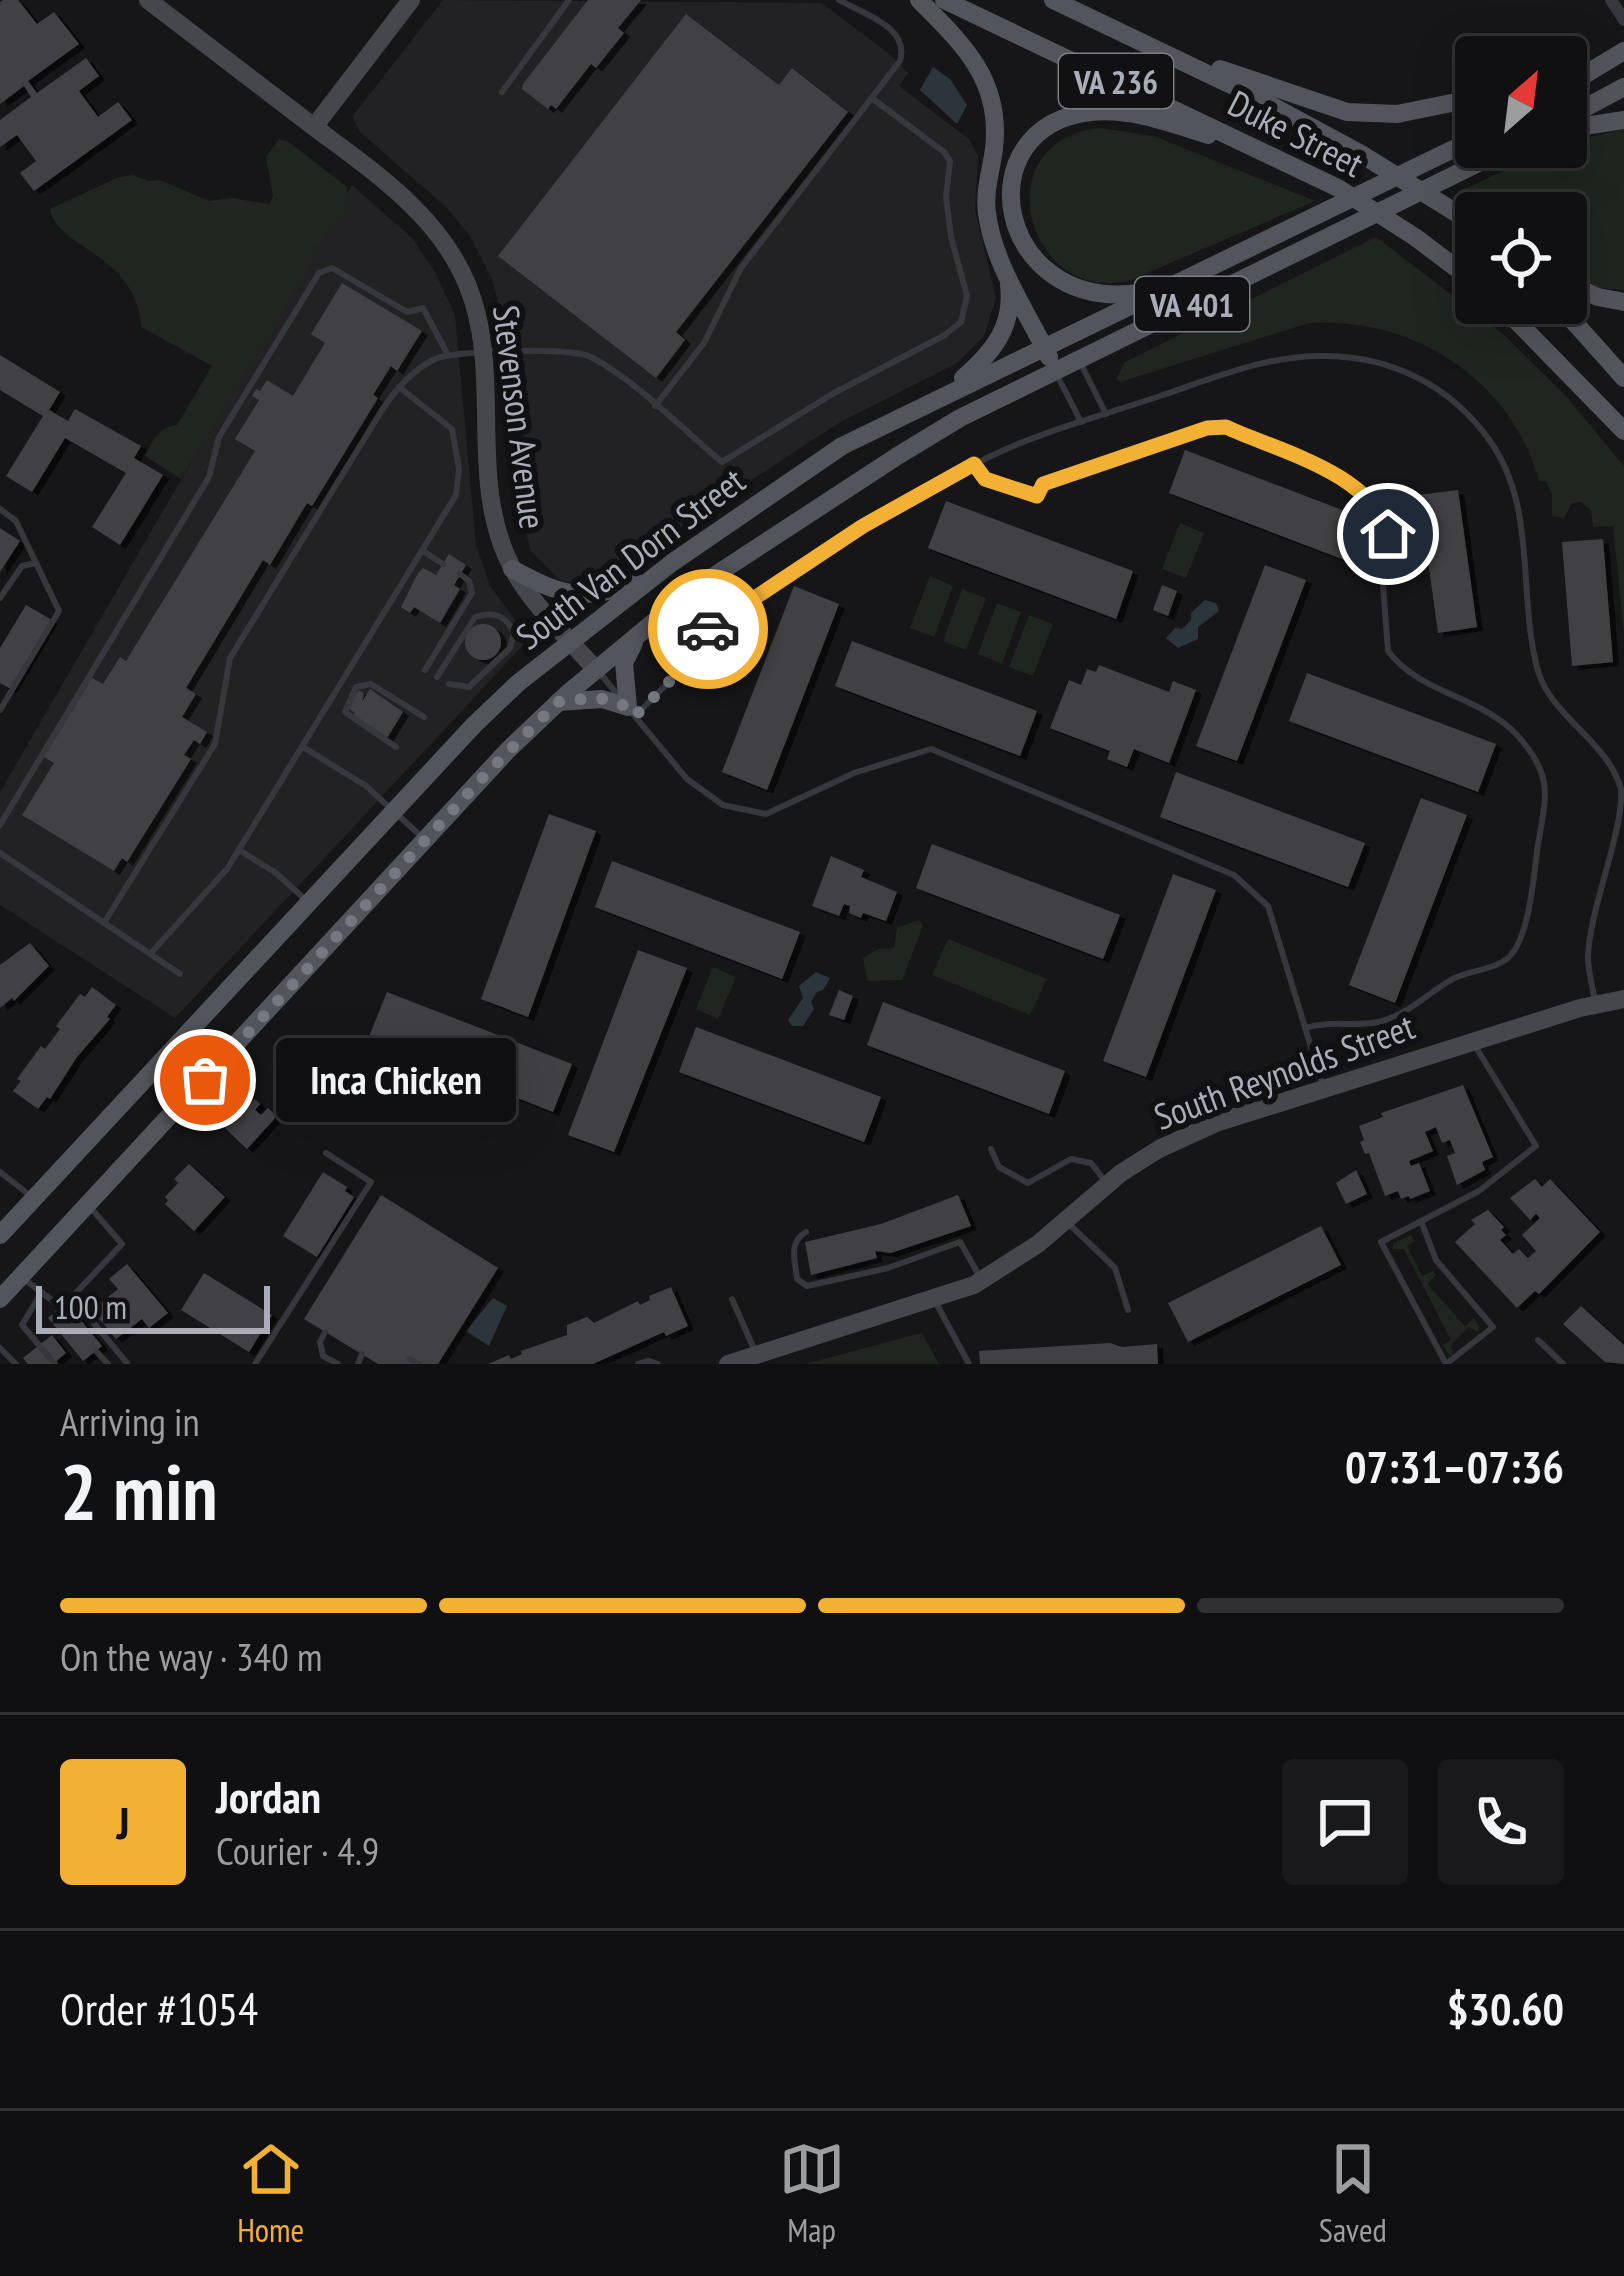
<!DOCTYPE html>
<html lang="en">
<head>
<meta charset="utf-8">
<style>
  :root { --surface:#101012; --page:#19191b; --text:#f1f3f6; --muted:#9c9d9f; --line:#303032; --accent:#f2b134 }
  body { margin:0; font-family:"PT Sans Narrow",sans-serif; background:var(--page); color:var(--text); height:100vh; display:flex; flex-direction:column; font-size:45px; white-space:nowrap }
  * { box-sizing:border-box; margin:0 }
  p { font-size:39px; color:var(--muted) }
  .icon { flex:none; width:66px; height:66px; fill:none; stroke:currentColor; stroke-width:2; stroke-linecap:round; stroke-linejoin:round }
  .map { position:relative; height:1364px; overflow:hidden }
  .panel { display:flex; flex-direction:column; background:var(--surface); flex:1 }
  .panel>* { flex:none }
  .needle { width:78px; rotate:28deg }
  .tools { position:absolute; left:1455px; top:36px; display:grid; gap:24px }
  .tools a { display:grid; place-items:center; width:132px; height:132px; border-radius:12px; background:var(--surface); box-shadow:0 12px 48px #0002,0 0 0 3px var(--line); font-size:60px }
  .scale { position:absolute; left:36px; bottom:30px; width:234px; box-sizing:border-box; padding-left:12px; border:6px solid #a8adb8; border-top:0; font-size:33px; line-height:42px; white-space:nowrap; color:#a8adb8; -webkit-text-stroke:9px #111113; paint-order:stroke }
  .pin { position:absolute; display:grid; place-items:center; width:102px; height:102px; color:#fff; margin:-51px; border:6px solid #fff; border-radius:50%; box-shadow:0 3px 12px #0007 }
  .courier { position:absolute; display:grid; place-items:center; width:120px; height:120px; margin:-60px; border:9px solid #f2b134; border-radius:50%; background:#fff; color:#222; box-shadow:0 3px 15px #0007 }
  .bubble { position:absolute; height:84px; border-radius:12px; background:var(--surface); box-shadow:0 12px 48px #0002,0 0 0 3px var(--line); font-size:39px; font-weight:800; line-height:84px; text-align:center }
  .overview em { font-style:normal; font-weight:800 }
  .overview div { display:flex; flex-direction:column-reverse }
  .overview { display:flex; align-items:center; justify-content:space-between; height:204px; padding:0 60px }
  h1 { font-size:78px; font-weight:800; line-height:90px }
  .bar { display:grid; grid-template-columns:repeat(4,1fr); gap:18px 12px; align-content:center; height:144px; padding:0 60px }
  .bar i { height:15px; border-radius:9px; background:var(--line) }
  .bar .selected { background:var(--accent) }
  .bar p { grid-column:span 4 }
  .line { display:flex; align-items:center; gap:30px; padding:0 60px; border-top:3px solid var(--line) }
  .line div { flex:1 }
  .round { display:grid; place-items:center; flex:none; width:126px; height:126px; border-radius:12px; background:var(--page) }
  .tab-bar { display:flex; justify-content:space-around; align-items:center; height:168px; border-top:3px solid var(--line); background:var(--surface); font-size:33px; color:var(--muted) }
  .tab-bar a { display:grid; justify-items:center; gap:6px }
  .tab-bar .selected { color:var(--accent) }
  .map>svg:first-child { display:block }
  .built { fill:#222225 }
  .green { fill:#1e261f }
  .water { fill:#2c353c }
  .building { fill:#404145; filter:url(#shadow) }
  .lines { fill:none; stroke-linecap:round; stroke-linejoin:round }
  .lane { stroke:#37383d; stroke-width:6 }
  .street { stroke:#37383d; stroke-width:12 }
  .secondary { stroke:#45474d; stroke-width:18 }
  .primary { stroke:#53555c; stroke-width:18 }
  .done { stroke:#757880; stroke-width:12; stroke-dasharray:0 21.6 }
  .route { stroke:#f2b134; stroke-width:15 }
  .labels { text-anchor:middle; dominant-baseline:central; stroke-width:12; stroke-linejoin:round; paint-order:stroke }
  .shield { fill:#111113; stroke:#7b7e86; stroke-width:3 }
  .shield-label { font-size:33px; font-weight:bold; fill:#a8adb8 }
  .street-label { font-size:36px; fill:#a8adb8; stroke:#111113 }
</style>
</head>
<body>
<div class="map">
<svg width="1624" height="1364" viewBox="0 0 1624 1364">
  <defs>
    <filter id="shadow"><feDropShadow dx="6" dy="4" stdDeviation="0" flood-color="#0009"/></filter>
  </defs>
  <rect width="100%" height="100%" fill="#161618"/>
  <g class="built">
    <polygon points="443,0 822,3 892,56 908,73 899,86 969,139 978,155 975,210 996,298 984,336 957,363 842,421 705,510 605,581 591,585 561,581 531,551 523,522 502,320 492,279 470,236 446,207 360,132 352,117"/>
    <polygon points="352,185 413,239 435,272 455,315 476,545 490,586 529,639 175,1018 0,905 0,792"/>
  </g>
  <g class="green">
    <path d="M 1100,128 L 1154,136 L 1315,201 L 1131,280 C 1026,307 982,140 1100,128 Z"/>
    <polygon points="1624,129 1624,290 1600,288 1566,272 1566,213 1490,213 1460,191 1556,147 1566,147 1569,142"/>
    <path d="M 279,139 L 289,142 L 347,187 L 346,211 L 316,247 L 308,269 L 181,479 L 145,456 C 152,441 159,427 177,425 L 212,366 L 141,327 C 137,254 57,249 50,209 L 119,177 L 133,175 L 149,181 L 160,180 L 209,201 L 232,198 L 269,204 L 273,196 L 266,157 Z"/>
    <path d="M 1376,237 L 1503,334 L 1565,395 L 1624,466 L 1624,634 L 1613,526 L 1593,527 L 1591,510 L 1581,502 L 1572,503 L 1564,518 L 1552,516 L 1552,494 L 1546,482 L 1539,481 C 1512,380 1413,316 1309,323 L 1120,382 L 1116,379 L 1125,362 Z"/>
    <polygon points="1180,523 1204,533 1186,578 1162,569"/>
    <polygon points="930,576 953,586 934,637 910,628"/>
    <polygon points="962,589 986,598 966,650 943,641"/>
    <polygon points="997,603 1021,612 1002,664 978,654"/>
    <polygon points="1029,615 1053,624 1033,676 1009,667"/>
    <polygon points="919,920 923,926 902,980 867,981 863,958 878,949 894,948 897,928"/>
    <polygon points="948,939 1047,979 1030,1015 932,975"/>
    <polygon points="713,967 736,977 718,1019 696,1009"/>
    <polygon points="1411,1235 1415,1241 1407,1246 1422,1276 1433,1271 1436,1275 1427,1284 1465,1326 1474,1318 1480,1328 1477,1332 1469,1327 1450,1346 1453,1351 1450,1357 1443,1345 1451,1340 1404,1249 1393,1249 1393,1243"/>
    <polygon points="922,1333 939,1364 805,1364"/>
  </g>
  <g class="water">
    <polygon points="933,67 950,79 967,105 957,124 920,90"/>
    <polygon points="1205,600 1216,603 1219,611 1198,627 1198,639 1178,648 1166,638 1175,628 1182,629 1191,620 1191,613"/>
    <polygon points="816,972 830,978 823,990 817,992 811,1002 814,1009 803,1026 792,1026 788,1020 803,998 799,986"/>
    <polygon points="493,1298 507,1306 489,1346 466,1331"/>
  </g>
  <g class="building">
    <polygon points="3,0 18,0 37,24 54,12 79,44 28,81 37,93 86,58 99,76 79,91 98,117 118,102 132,120 34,191 20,173 36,161 17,135 0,147 0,120 31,97 24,86 0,104 0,2"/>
    <polygon points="588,0 641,0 618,28 624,33 596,68 591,64 556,109 551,105 548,109 522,89 523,84"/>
    <polygon points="686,14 779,85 792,68 848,112 676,332 685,340 656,378 498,256"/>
    <polygon points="342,283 422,331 397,371 391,366 373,395 378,398 312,506 307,503 270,565 263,560 186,688 196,694 182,717 207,732 200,744 194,740 184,755 191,759 127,862 122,858 114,871 22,815 54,763 44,757 92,678 103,684 120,657 126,661 255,451 235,439 259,400 252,396 256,389 260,391 267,380 293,396 325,343 311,334"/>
    <polygon points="0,355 60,392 49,410 68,421 75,409 141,446 134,458 163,475 120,545 92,527 126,473 65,438 32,492 6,476 43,416 0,390"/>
    <polygon points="1185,450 1371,521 1355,564 1169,493"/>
    <polygon points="1458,490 1477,627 1438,633 1419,495"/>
    <polygon points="946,501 1133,571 1116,619 928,548"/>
    <polygon points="0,528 20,541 0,572"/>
    <polygon points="1603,539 1613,662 1572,666 1562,542"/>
    <polygon points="449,554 466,565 454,585 460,589 440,623 414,607 410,613 401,607 418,573 423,568 436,575"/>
    <polygon points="1265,565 1306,580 1237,761 1196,746"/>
    <polygon points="1162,585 1177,591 1168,616 1153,610"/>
    <polygon points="794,586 839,604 767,790 722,772"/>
    <polygon points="26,605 52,620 11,689 0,683 0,648"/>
    <circle cx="483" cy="642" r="18"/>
    <polygon points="852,641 1037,711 1020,756 835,686"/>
    <polygon points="1099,665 1169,692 1173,681 1196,690 1169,763 1134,749 1127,767 1107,759 1110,751 1050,728 1069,680 1081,685 1087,669 1096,672"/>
    <polygon points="1307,673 1496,744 1478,792 1289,721"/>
    <polygon points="370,689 403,712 387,738 352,716 355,713 348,708 359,690 364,694 362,702"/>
    <polygon points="1176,772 1365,843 1348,887 1160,817"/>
    <polygon points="1421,798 1467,815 1395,1003 1349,985"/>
    <polygon points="549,814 596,831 528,1017 481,999"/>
    <polygon points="932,844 1120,915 1103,959 916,888"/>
    <polygon points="831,856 864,870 861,877 897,892 886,921 863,913 861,918 849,913 850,906 844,904 839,916 812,906"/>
    <polygon points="612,861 800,932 782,979 595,907"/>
    <polygon points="1173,874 1216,890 1146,1077 1103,1061"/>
    <polygon points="30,943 49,966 14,1001 12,998 0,1008 0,965"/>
    <polygon points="638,950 687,968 614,1152 568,1135"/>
    <polygon points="92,987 116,1005 107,1017 110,1019 77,1057 50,1099 47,1097 38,1109 13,1091 21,1081 17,1079 41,1046 45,1049 60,1029 56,1026 80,994 85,997"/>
    <polygon points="839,990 853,996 844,1020 829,1015"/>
    <polygon points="387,992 572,1064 553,1112 368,1039"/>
    <polygon points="883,1002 1065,1071 1049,1114 867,1045"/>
    <polygon points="696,1027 881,1097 864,1142 679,1072"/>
    <polygon points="1463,1085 1493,1157 1482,1162 1485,1170 1457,1185 1447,1156 1455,1153 1450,1140 1442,1143 1436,1127 1425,1132 1433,1151 1409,1161 1411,1166 1419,1163 1430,1191 1410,1199 1409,1196 1401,1199 1398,1191 1385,1196 1369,1153 1365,1154 1360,1142 1364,1140 1359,1126 1383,1117 1381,1113"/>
    <polygon points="255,1099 260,1104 255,1110 261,1115 268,1108 277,1116 247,1149 225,1128"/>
    <polygon points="189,1164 225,1197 194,1231 165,1204 168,1200 165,1197 178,1183 174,1179"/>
    <polygon points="1356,1170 1367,1194 1346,1204 1336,1183"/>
    <polygon points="323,1172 347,1187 345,1191 354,1197 317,1257 283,1236"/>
    <polygon points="1535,1179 1542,1187 1550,1179 1600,1232 1539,1294 1535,1291 1517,1308 1455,1242 1475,1224 1471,1220 1488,1210 1504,1227 1501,1230 1506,1235 1500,1240 1513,1254 1519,1249 1528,1258 1536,1251 1522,1235 1540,1218 1536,1214 1530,1220 1510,1198"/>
    <polygon points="381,1195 498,1268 438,1364 378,1364 304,1319"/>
    <polygon points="958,1195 971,1226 891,1253 875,1251 877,1258 811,1275 805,1242 881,1224"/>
    <polygon points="1321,1226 1341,1265 1188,1342 1168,1303"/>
    <polygon points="127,1264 168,1313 149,1328 142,1319 116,1339 92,1310 118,1289 109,1279"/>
    <polygon points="204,1273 272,1315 249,1352 181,1310"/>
    <polygon points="671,1287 688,1326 666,1336 664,1332 593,1364 488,1364 509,1355 511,1359 522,1354 521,1351 567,1335 567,1325 587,1317 594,1323 638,1301 640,1305 650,1300 649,1296"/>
    <polygon points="66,1302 102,1346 83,1361 48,1318"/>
    <polygon points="1581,1306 1624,1345 1624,1364 1605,1362 1563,1324"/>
    <polygon points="52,1335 66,1353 53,1364 28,1364 23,1358"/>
    <polygon points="1110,1343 1122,1347 1157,1344 1158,1364 980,1364 979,1351"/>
  </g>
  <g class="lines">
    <g class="lane">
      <polyline points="502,92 569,0"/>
      <polyline points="1081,364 1106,414"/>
      <polyline points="1057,375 1081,422"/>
      <path d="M 655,406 L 704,343 L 741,268 L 900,61 C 910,27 864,14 839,0"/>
      <path d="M 974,464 L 985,479 L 1037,496 L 1043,484 L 1207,428 L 1226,426 L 1349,481 L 1376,508 L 1388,534 L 1383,585 L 1388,651 C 1420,694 1481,696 1517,735 C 1553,775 1547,794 1538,844 C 1534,872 1530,939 1508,958 C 1492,971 1466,970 1449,981 C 1426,995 1404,1017 1378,1022 C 1353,1027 1331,1020 1305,1028"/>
      <polyline points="0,509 16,521 59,611 0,710"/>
      <polyline points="423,551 443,564"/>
      <polyline points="0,598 22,566 36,563"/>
      <polyline points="425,670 472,593 469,581 460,574"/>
      <polyline points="599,672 621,699"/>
      <path d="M 437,677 L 475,617 C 493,611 506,615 514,633 L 510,648 L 469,687 L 449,684"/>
      <polyline points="633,714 687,779 723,805 766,814 854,773 931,749 1234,875 1268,906 1322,1083"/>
      <path d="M 635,716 L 669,682 L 681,654 L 702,633 C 793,568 888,505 989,457 C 1042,431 1104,415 1160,396 C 1214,378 1270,354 1327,356 C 1394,357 1452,387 1490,441 C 1538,509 1517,595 1538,671 C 1552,718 1607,740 1621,789 C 1624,831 1589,910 1588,957 C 1588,972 1593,988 1595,1002"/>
      <polyline points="303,747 366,786 422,837"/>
      <polyline points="396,747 345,712 356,687 371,684 424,717"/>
      <polyline points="0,825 209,477 219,437 319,273 332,268 407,312 423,308 448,355"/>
      <polyline points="239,850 276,873 307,901"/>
      <polyline points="0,853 180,974"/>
      <path d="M 104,923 L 215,744 L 230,658 L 382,410 C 396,389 412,370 435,359 C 456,350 572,347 591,357 C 637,381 682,429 722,462 L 834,393 L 945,335 L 961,322 L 967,296 L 951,237 L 946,197 L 950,161 L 944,152 L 873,99"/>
      <polyline points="150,954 227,869 456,495 459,469 452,429 399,387"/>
      <polyline points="991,1149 999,1167 1028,1183 1071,1159 1091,1163 1105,1181"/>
      <polyline points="0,1172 31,1196"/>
      <polyline points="90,1207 122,1244 72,1297 127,1363"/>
      <polyline points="1421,1221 1436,1260 1493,1327 1446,1364"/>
      <polyline points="1067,1222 1115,1268 1128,1310"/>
      <path d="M 806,1232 C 788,1242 795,1261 797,1279 L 807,1286 L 888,1268 L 960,1242 L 980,1277"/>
      <polyline points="24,1279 61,1307"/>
      <polyline points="40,1295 22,1325 55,1364"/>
      <polyline points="732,1299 754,1349"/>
      <polyline points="936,1303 969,1364"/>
      <polyline points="325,1332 320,1342 323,1356 338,1364"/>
      <polyline points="1538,1340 1563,1364"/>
      <polyline points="0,1348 16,1364"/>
      <polyline points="96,1351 108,1364"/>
      <polyline points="410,1359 419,1364"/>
      <polyline points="255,1364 371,1182 326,1153"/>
      <polyline points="358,1364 362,1354"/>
      <polyline points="638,1364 649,1361 658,1364"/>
      <polyline points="1446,1364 1381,1242 1479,1191 1536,1146 1474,1044"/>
    </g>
    <polyline class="street" points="1611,0 1624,20"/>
    <g class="secondary">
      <path d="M 148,0 C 199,39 250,78 301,117 C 363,165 436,209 467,284 C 503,370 469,469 506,555 C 524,598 565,634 596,670"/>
      <polyline points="314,127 411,0"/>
      <polyline points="728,1364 974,1285 1038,1244 1121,1173 1159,1149 1216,1123 1580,1008 1624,999"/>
    </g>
    <g class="primary">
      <path d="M 919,0 C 964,45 1002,81 994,149 C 991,171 984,192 987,213 C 993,263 1027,312 1049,357"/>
      <polyline points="944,0 1338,188 1415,237 1476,283"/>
      <polyline points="1053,0 1254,96 1361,154 1458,214 1476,229"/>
      <polyline points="1220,69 1347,112 1397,114 1476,98"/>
      <polyline points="1566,86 1624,51"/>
      <polyline points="1566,118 1624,87"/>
      <polyline points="1566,129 1624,120"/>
      <polyline points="1566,283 1598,297 1624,302"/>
      <path d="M 1140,293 C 995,313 963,126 1091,112 C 1131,108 1171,123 1208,135"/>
      <polyline points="1499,303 1624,431"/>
      <polyline points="1557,303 1624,378"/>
      <path d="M 963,378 C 993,352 1014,327 1009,285"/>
      <path d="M 512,569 C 564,597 580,601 637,583"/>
      <polyline points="558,702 602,699 628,707 624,663 634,643"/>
      <polyline points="0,1235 474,725 518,683 673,562 842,446 1476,138"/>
      <polyline points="0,1299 508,750 567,694 691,591 899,455 960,418 1511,147"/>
    </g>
  </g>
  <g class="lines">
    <path class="done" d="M 205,1080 L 486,774 L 558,702 C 584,699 617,692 635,716 L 669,682 L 681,654 L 708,629"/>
    <path class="route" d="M 708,629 L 863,526 L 974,464 L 985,479 L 1037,496 L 1043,484 L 1207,428 L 1226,427 C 1278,451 1372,473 1388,534"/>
  </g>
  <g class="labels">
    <g class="shield">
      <rect x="1059" y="54" width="114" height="54" rx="9"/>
      <rect x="1135" y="277" width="114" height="54" rx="9"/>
    </g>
    <g class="shield-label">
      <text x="1116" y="81">VA 236</text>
      <text x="1192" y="304">VA 401</text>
    </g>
    <g class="street-label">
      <text transform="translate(1296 133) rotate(27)">Duke Street</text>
      <text transform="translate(520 417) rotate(83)">Stevenson Avenue</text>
      <text transform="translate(630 558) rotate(-37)">South Van Dorn Street</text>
      <text transform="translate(1284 1071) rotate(-20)">South Reynolds Street</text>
    </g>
  </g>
</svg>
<div class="tools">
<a><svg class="needle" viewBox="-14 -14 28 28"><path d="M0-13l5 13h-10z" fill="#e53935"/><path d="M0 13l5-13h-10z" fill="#9c9d9f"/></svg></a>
<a><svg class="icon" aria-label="locate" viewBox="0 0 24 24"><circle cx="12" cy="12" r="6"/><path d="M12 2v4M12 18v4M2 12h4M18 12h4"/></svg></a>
</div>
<div class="scale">100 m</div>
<div class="pin" style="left:205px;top:1080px;background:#ea580c"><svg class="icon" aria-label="bag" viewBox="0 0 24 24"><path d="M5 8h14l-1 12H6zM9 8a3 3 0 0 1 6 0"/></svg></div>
<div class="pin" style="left:1388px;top:534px;background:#1f2937"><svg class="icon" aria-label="home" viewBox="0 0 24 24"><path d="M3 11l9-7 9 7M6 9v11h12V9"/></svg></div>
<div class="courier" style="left:708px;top:629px"><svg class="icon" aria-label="car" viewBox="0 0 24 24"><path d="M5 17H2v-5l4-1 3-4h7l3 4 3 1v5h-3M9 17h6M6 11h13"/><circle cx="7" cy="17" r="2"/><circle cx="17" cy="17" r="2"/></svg></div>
<div class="bubble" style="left:276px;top:1038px;width:240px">Inca Chicken</div>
</div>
<section class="panel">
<div class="overview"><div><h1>2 min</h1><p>Arriving in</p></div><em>07:31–07:36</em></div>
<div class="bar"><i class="selected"></i><i class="selected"></i><i class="selected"></i><i></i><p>On the way · 340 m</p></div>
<div class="line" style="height:216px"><b class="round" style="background:var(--accent);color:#111">J</b><div><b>Jordan</b><p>Courier · 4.9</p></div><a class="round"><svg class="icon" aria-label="chat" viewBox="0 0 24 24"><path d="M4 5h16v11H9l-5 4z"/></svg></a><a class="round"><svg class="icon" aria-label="phone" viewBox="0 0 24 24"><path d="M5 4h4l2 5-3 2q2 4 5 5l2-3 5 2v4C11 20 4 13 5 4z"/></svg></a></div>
<div class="line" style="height:156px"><div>Order #1054</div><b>$30.60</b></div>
</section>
<nav class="tab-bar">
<a class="selected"><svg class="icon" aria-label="home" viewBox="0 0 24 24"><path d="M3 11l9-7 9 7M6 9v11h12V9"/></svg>Home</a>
<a><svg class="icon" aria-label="map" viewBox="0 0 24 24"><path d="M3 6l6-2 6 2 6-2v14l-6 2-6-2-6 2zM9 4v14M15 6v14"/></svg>Map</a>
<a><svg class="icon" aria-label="saved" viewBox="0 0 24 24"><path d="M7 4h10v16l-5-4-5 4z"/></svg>Saved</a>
</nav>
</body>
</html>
